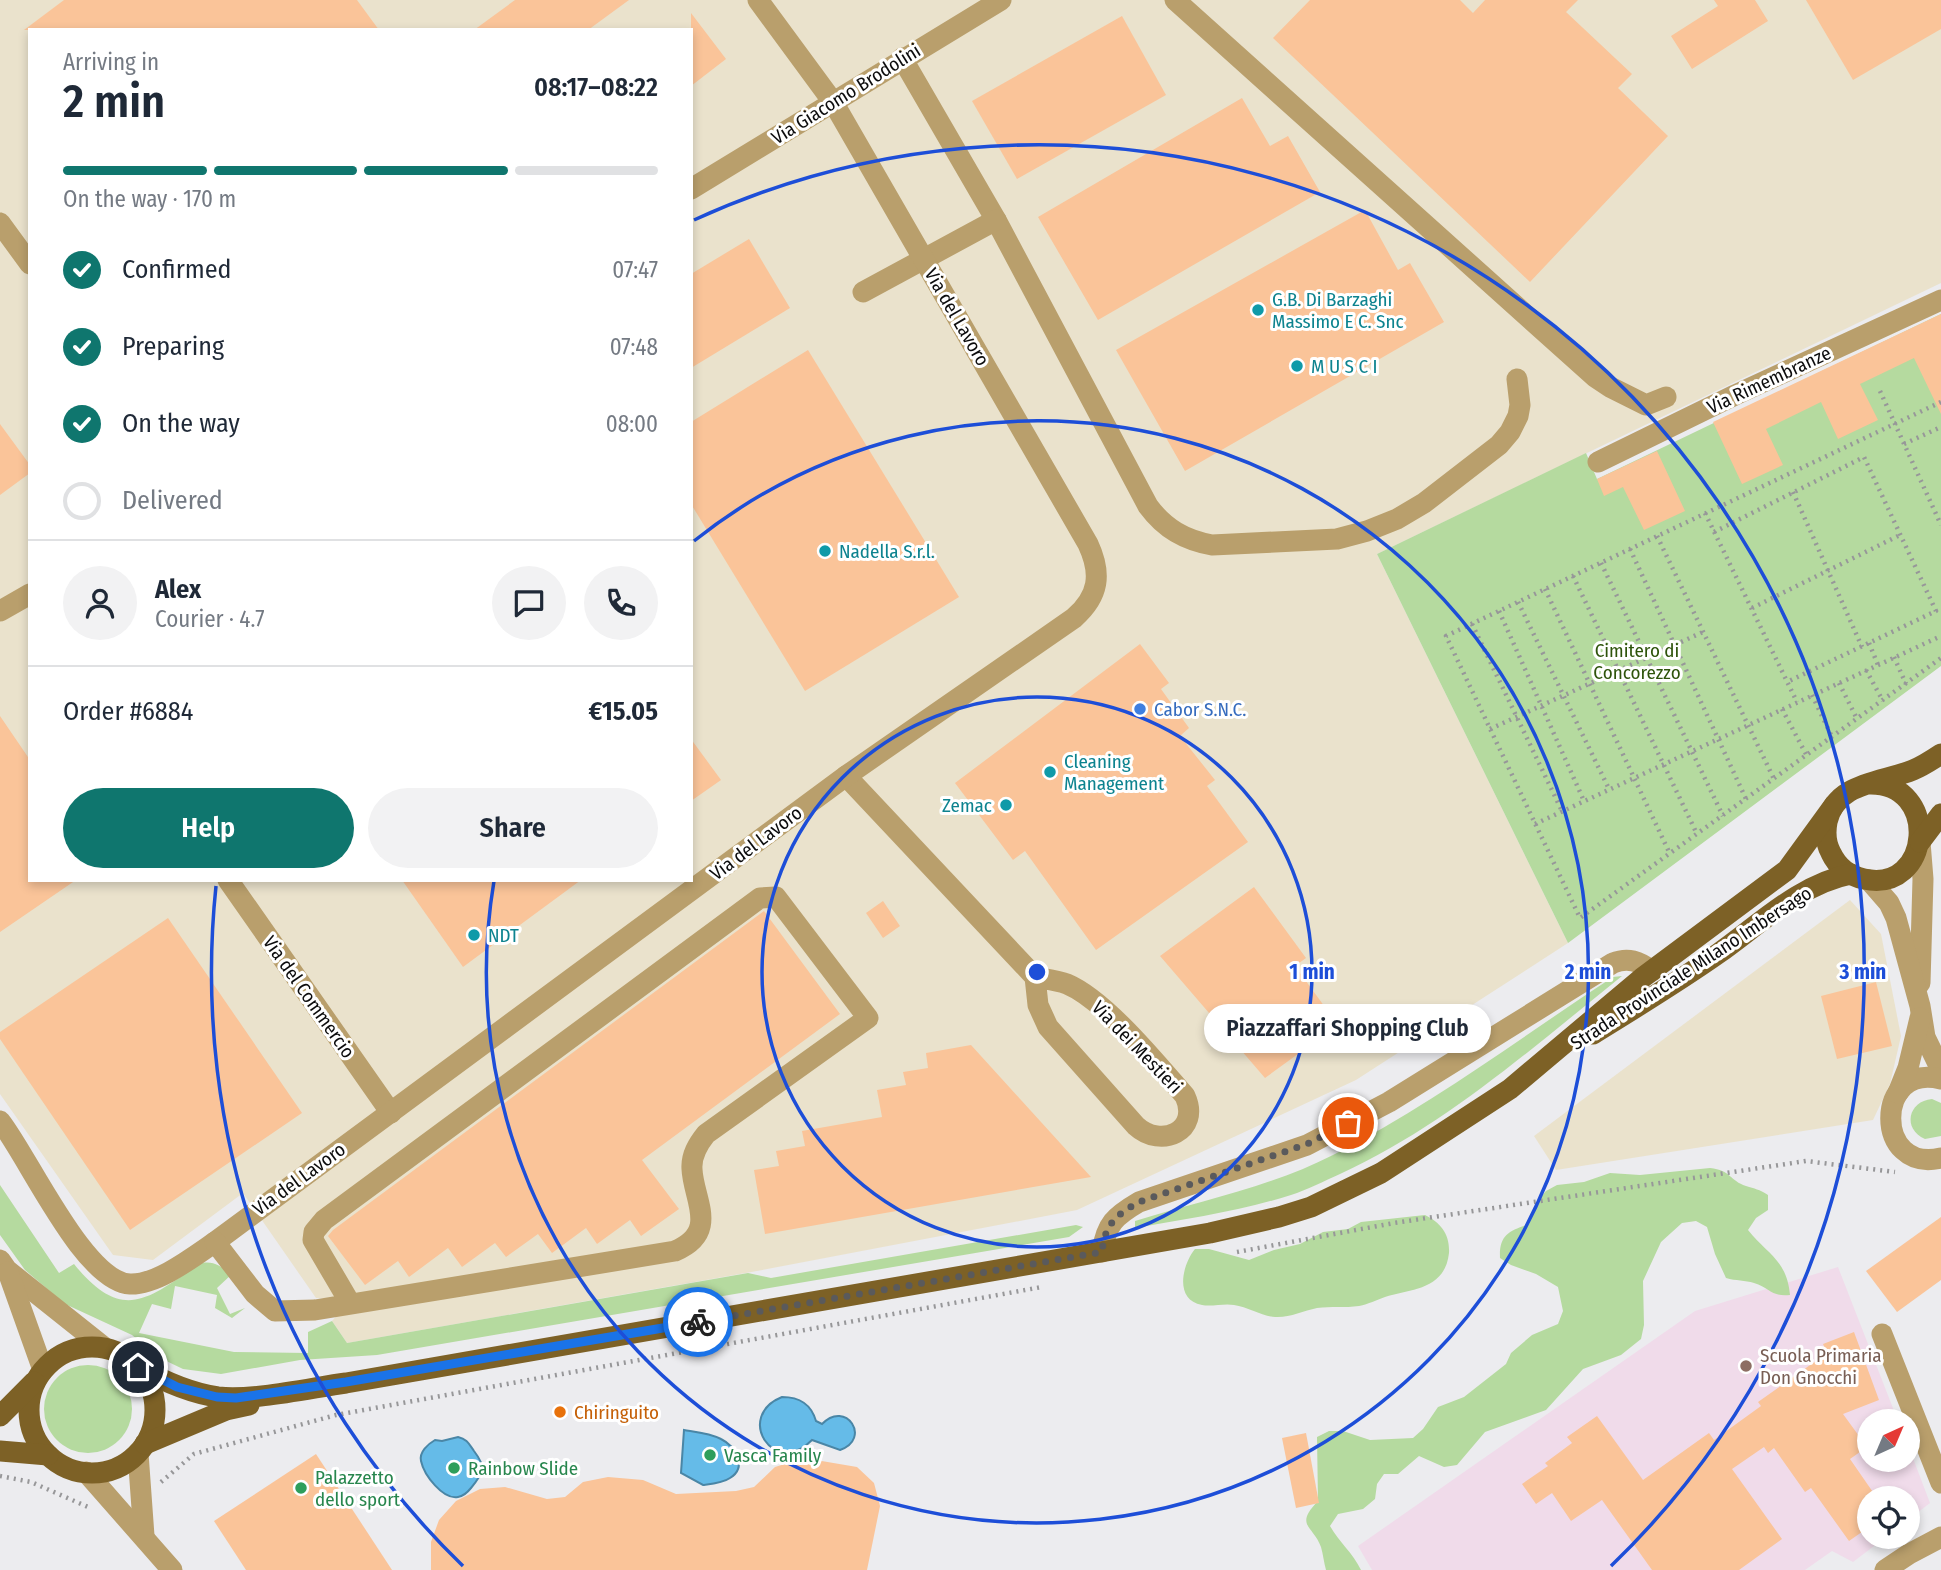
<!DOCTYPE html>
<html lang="en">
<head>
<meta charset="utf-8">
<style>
  :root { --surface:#fff; --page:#f2f2f3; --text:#1f2937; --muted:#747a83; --line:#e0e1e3; --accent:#0f766e }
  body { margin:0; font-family:"Fira Sans Condensed",sans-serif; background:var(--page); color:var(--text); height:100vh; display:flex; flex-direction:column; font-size:26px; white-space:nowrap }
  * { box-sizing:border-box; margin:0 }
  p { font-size:23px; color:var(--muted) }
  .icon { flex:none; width:38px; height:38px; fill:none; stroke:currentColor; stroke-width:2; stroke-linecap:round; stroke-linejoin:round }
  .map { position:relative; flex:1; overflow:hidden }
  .side { position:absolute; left:28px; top:28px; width:665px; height:854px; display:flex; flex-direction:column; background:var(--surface); border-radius:0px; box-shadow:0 4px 10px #0003 }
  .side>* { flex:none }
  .needle { width:46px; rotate:44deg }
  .buttons { position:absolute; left:1857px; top:1409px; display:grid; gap:14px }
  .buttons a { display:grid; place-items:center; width:63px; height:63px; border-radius:50%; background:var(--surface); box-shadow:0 4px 10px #0003; font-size:35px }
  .pin { position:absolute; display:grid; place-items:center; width:60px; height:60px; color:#fff; margin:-30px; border:4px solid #fff; border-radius:50%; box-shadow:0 2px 7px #0007 }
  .courier { position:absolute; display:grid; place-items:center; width:70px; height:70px; margin:-35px; border:5px solid #1a73e8; border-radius:50%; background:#fff; color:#222; box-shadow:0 2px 9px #0007 }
  .bubble { position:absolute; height:49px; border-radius:24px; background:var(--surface); box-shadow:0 4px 10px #0003; font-size:23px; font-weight:600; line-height:49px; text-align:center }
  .summary em { font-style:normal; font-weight:600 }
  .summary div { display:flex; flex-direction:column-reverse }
  .summary { display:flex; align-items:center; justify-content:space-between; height:119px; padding:0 35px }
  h1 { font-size:46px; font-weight:600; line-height:52px }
  .bar { display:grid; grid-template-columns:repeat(4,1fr); gap:10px 7px; align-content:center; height:84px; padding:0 35px }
  .bar i { height:9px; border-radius:5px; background:var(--line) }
  .bar .active { background:var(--accent) }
  .bar p { grid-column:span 4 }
  .line { display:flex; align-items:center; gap:18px; padding:0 35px; border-top:2px solid var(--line) }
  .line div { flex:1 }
  .round { display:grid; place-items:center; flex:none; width:74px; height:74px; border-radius:37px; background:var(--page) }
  ol { padding:0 35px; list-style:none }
  li { display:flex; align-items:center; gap:21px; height:77px }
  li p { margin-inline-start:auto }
  li .icon { padding:7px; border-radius:50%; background:var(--accent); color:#fff; stroke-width:4 }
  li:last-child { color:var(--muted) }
  li i { width:38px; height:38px; border:4px solid var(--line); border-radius:50% }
  .action { display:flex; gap:14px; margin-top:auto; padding:14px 35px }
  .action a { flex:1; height:80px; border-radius:42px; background:var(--accent); color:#fff; font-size:28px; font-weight:600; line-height:80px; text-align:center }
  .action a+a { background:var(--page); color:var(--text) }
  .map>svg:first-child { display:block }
  .industrial { fill:#eae2cc; fill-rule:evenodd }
  .education { fill:#f0dbea }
  .green { fill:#b5da9f }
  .water { fill:#65bbe8; stroke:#4a86a6; stroke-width:2 }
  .building { fill:#fac499 }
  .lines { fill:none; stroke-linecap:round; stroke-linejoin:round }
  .path { stroke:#979799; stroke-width:4.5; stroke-dasharray:2 5; stroke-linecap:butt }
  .minor { stroke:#b99f6c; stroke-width:21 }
  .major { stroke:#7d6126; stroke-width:21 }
  .done { stroke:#5a5a5c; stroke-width:7; stroke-dasharray:0 12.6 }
  .route { stroke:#1a73e8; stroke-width:9 }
  .ring { fill:none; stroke:#1d4ed8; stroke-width:3.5 }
  .culture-dot { fill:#0f9aa8; stroke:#fff; stroke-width:2.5 }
  .shop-dot { fill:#3f7fe0; stroke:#fff; stroke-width:2.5 }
  .education-dot { fill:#8d6e63; stroke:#fff; stroke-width:2.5 }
  .food-dot { fill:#e8710a; stroke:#fff; stroke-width:2.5 }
  .leisure-dot { fill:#2e9e5b; stroke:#fff; stroke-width:2.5 }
  .labels { text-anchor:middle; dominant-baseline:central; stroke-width:6; stroke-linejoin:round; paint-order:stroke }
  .street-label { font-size:19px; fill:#0c0c0d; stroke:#fff }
  .culture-label { font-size:19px; fill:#0d838f; stroke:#fff; text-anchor:start }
  .park-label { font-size:19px; fill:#2e540b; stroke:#fff }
  .shop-label { font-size:19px; fill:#366cbe; stroke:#fff; text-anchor:start }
  .education-label { font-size:19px; fill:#785e54; stroke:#fff; text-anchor:start }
  .food-label { font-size:19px; fill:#c56008; stroke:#fff; text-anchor:start }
  .leisure-label { font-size:19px; fill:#27864d; stroke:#fff; text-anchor:start }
  .centre { fill:#1d4ed8; stroke:#fff; stroke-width:3.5 }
  .ring-label { font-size:21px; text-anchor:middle; font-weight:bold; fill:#1d4ed8; stroke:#fff; stroke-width:6; stroke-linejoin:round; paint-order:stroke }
</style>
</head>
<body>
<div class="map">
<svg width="1941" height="1570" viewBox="0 0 1941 1570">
  <rect width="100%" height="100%" fill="#ececef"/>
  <g class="industrial">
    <path d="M 0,0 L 1941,0 L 1941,283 L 1377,554 L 1568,943 L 1356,1080 L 1077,1210 L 757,1271 L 347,1343 L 332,1321 L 341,1311 L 332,1299 L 316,1298 L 243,1193 L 153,1260 L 113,1255 L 0,1094 ZM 30,30 L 691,30 L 691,880 L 30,880 Z"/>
    <polygon points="1850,900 1881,934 1901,1036 1890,1084 1873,1120 1556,1170 1534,1136"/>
  </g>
  <polygon class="education" points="1838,1267 1898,1421 1869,1421 1869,1460 1908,1460 1908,1445 1930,1503 1908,1520 1908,1498 1869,1498 1869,1536 1886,1537 1853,1562 1832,1551 1805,1570 1372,1570 1358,1546 1695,1311"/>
  <g class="green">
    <polygon points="1941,314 1941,666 1568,943 1377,554 1586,453 1597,479"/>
    <path d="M 1622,976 C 1532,1048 1445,1126 1340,1174 C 1324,1181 1307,1190 1291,1195 C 1240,1211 1187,1219 1135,1228 L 1135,1221 C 1200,1201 1273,1186 1333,1155 C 1432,1105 1521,1037 1613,977 Z"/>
    <path d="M 1932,1099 L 1941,1103 L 1941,1136 L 1925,1139 C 1902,1129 1908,1101 1932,1099 Z"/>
    <path d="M 1710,1168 C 1731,1170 1730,1181 1746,1186 C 1755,1189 1759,1189 1768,1195 L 1768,1210 L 1756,1218 L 1748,1230 C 1767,1254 1787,1260 1790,1295 C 1771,1297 1770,1288 1754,1283 C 1745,1280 1736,1281 1726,1278 L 1715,1254 L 1707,1227 L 1696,1221 L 1682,1223 L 1661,1242 L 1643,1281 L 1644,1325 L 1641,1339 L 1621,1355 L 1583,1369 L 1546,1410 L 1485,1432 L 1457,1465 L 1444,1467 L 1419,1456 L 1398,1474 L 1384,1474 L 1377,1484 L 1375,1499 L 1363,1509 L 1338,1514 L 1330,1526 C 1339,1542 1353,1553 1361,1570 L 1326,1570 C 1324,1563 1323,1554 1321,1547 C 1313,1525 1294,1526 1318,1501 L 1317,1437 L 1329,1431 L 1343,1431 L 1370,1440 L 1413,1438 L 1423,1429 L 1438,1407 L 1464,1397 L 1506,1364 L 1511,1353 L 1532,1335 L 1558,1324 L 1563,1311 L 1558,1287 L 1536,1274 L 1511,1265 L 1500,1258 C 1499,1235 1509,1231 1529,1224 L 1538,1200 L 1546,1191 L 1557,1185 L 1584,1182 L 1610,1173 L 1640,1175 Z"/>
    <path d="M 0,1185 L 59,1273 L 74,1264 C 122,1323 147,1300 199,1264 C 212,1259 222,1267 232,1274 L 217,1288 L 230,1314 L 245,1308 L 232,1318 L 215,1308 L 217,1295 L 175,1286 L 171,1309 L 152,1304 L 139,1333 L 234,1352 L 308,1353 L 308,1332 L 332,1321 L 347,1343 L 748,1273 L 771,1278 L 1076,1225 L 1083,1227 L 1069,1237 L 377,1355 L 300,1360 L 221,1374 L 183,1369 L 160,1358 L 132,1335 L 65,1304 L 25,1270 L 0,1235 Z"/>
    <path d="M 1425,1215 C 1441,1223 1450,1234 1449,1253 C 1445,1290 1411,1289 1385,1297 C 1376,1300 1369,1304 1359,1306 C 1345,1308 1331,1306 1317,1308 C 1303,1311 1289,1318 1275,1317 C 1261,1316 1248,1307 1234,1305 C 1224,1303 1212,1307 1202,1305 C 1174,1300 1182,1265 1195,1249 L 1209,1249 L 1249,1260 L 1274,1250 L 1300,1244 L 1323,1232 L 1348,1229 L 1361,1222 Z"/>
    <circle cx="88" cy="1409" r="44"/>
  </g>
  <g class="water">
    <path d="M 782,1397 C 800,1397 811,1404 816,1421 L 822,1424 C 846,1399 872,1439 840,1450 L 812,1440 C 774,1479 734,1416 782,1397 Z"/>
    <path d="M 684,1430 C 697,1432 710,1433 721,1439 C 735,1446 748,1467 730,1478 C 723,1483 711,1484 703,1485 L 681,1473 Z"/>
    <path d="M 458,1437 C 467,1439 469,1444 474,1451 C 487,1468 484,1472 471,1488 C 467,1493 464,1496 458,1497 C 443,1500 424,1475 421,1461 C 419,1452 428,1444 435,1440 L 442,1441 Z"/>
  </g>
  <g class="building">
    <polygon points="64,0 357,0 379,30 24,30"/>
    <polygon points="515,0 629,0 588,30 474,30"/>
    <polygon points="1310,0 1460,0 1473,13 1485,0 1578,0 1566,12 1632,74 1618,88 1668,136 1530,282 1273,38"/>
    <polygon points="1714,0 1755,0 1768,21 1692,69 1671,36 1718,6"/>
    <polygon points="1806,0 1941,0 1941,29 1853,80"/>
    <polygon points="691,13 726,59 691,86"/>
    <polygon points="1122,16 1166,95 1017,179 972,101"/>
    <polygon points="1242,98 1270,146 1288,136 1320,192 1098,320 1038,217"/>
    <polygon points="1365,210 1398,270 1410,263 1444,322 1185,471 1116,350"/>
    <polygon points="749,239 790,308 691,368 691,274"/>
    <polygon points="1941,314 1941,414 1914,358 1860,384 1878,420 1838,439 1821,402 1766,429 1783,465 1742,484 1713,422"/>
    <polygon points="808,350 959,597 805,691 691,504 691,422"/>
    <polygon points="0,424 30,465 30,473 0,495"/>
    <polygon points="1657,451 1685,511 1644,530 1623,487 1604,496 1597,479"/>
    <polygon points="1140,644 1169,683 1161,689 1189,728 1180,736 1215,780 1207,786 1248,842 1096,950 1025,851 1013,860 955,783"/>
    <polygon points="0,716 30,760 30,880 76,880 0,932"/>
    <polygon points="691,739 721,780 691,801"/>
    <polygon points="402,880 581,880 463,967"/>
    <polygon points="1254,887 1306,958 1295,966 1338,1025 1265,1078 1160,956"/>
    <polygon points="883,901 900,926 883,938 866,913"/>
    <polygon points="764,911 840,1014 642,1160 679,1209 641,1236 630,1220 597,1244 586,1228 552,1253 538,1234 506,1257 495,1243 462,1267 448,1248 409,1277 398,1261 365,1285 328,1236 333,1230"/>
    <polygon points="168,918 302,1113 130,1230 0,1039 0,1032"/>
    <polygon points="1876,982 1892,1046 1837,1059 1821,996"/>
    <polygon points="971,1045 1091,1177 765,1234 754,1170 779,1166 776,1151 805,1146 802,1131 882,1117 877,1090 906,1085 903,1072 928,1068 926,1053"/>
    <polygon points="1941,1217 1941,1280 1897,1312 1866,1271"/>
    <polygon points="1854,1332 1879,1400 1843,1414 1867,1447 1850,1459 1877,1498 1869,1498 1869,1527 1849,1541 1811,1488 1805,1492 1774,1448 1768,1453 1764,1447 1732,1469 1782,1539 1739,1570 1652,1570 1602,1500 1571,1521 1552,1493 1536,1504 1522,1484 1548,1466 1545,1463 1572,1443 1567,1437 1597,1416 1643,1480 1709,1433 1714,1440 1761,1406 1758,1402 1827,1353 1823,1344"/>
    <polygon points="1306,1433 1319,1503 1296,1508 1282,1438"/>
    <polygon points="316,1454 392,1570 246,1570 214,1521"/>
    <polygon points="804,1458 857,1467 874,1483 880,1506 867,1570 431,1570 431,1542 439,1520 456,1501 480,1489 505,1487 547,1499 565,1497 583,1482 608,1477 643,1480 676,1494 736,1491 754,1487 775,1467"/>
  </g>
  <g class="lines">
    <g class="path">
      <polyline points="1880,391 1941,525"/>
      <polyline points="1941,402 1446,636 1580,918 1941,658"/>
      <polyline points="1904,444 1941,427"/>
      <polyline points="1793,492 1862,647"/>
      <polyline points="1705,513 1797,702"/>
      <polyline points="1714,532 1864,457 1936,611 1787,682"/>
      <polyline points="1657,536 1774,779"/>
      <polyline points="1630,549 1746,799"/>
      <polyline points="1601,563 1723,816"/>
      <polyline points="1573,576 1697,834"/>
      <polyline points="1545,589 1670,854"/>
      <polyline points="1518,602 1609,789"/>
      <polyline points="1752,608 1900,535"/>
      <polyline points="1499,611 1584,801"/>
      <polyline points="1472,624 1562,811"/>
      <polyline points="1869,643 1878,665"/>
      <polyline points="1894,657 1906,684"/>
      <polyline points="1866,670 1883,701"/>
      <polyline points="1839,683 1857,719"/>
      <polyline points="1812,695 1832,737"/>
      <polyline points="1782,709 1807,756"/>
      <polyline points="1490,729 1703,632"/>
      <polyline points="1535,824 1941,636"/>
      <polyline points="1237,1252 1394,1223 1806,1161 1895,1172"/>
      <polyline points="0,1476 31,1482 88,1507"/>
      <polyline points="161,1482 194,1454 336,1415 1042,1287"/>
    </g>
    <g class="minor">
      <polyline points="1175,0 1595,377 1610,387 1646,405 1666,397"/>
      <path d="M 902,58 L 996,220 L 1148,506 C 1165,529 1185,540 1212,545 L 1337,539 L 1367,531 L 1397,519 L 1424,503 L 1499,445 L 1510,432 L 1518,416 L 1520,405 L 1517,379"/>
      <polyline points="691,189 1001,0"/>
      <polyline points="0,223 30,264"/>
      <polyline points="863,292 996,220"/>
      <polyline points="1598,462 1735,395 1941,300"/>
      <polyline points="0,611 30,594"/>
      <path d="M 846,776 L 1035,977 C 1045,979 1057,980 1067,984 C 1105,1000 1157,1064 1185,1096 C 1201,1131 1161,1149 1136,1126 L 1048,1027 L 1038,1005 L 1035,977"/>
      <polyline points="1920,842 1923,879 1920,983"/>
      <polyline points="228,880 391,1113"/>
      <polyline points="1869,880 1889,903 1896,918 1920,1006 1925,1037 1941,1070"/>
      <path d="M 1941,1079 C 1874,1062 1874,1174 1941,1158"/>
      <polyline points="1898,1093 1908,1068 1920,1018"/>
      <path d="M 0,1121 C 28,1156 84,1282 130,1284 C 157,1285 193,1257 215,1242 L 846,776 L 1074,618 C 1099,596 1102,574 1088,544 L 833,102 L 758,0"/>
      <path d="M 215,1242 L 255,1294 L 275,1311 L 315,1310 L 675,1251 C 720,1232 693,1199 692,1169 C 691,1155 698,1144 706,1134 L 868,1018 L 776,897 L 760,898 L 324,1220 L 314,1232 L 313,1240 L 350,1303"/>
      <path d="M 1102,1252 C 1106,1224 1115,1216 1139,1202 L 1307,1145 L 1389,1102 L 1613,963 C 1628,957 1639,961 1652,971"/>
      <polyline points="0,1260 7,1270 105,1348"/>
      <polyline points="8,1272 43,1370"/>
      <polyline points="1882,1334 1941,1483"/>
      <polyline points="138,1453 144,1536"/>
      <polyline points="86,1472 172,1570"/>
      <polyline points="1885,1570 1909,1554 1941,1537"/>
    </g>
    <g class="major">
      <path d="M 1869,784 C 1941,782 1932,894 1864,879 C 1849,876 1837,866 1831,853 C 1826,844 1825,833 1827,822 C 1836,782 1881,783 1913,770 C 1923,766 1932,760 1941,754"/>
      <polyline points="1920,842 1941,814"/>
      <path d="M 1593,1034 C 1635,1008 1678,982 1719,953 C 1760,924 1800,884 1851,874"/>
      <circle cx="92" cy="1410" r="63"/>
      <path d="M 138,1367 C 163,1381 189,1393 218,1397 C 253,1401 310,1388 346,1383 L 1210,1233 L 1279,1217 L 1311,1207 L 1381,1173 L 1510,1089 L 1642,978 L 1787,870 L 1835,804"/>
      <polyline points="0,1416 34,1382"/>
      <polyline points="145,1444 226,1410 249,1405"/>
      <polyline points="0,1451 48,1455"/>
    </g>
  </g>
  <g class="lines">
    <path class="done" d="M 698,1322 L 1102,1252 C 1105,1224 1115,1216 1139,1202 L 1307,1144 L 1348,1123"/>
    <polyline class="route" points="138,1367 177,1387 217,1397 236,1398 346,1382 698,1322"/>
  </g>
  <g class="ring">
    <circle cx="1037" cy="972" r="275"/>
    <path d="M694 541A551 551 0 1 1 494 881"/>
    <path d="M463 1566A826 826 0 0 1 216 886M694 220A826 826 0 0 1 1611 1566"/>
  </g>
  <g class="culture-dot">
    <circle cx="1258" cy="310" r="7"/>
    <circle cx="1297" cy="366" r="7"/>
    <circle cx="825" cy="551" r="7"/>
    <circle cx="1050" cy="772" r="7"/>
    <circle cx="1006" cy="805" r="7"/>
    <circle cx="474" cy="935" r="7"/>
  </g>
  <circle class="shop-dot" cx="1140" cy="709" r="7"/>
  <circle class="education-dot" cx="1746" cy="1366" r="7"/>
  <circle class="food-dot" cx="560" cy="1412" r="7"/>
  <g class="leisure-dot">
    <circle cx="710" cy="1455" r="7"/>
    <circle cx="454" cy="1468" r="7"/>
    <circle cx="301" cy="1488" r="7"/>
  </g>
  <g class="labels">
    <g class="street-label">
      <text transform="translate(846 94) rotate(-32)">Via Giacomo Brodolini</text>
      <text transform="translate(957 317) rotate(60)">Via del Lavoro</text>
      <text transform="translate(1769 380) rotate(-25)">Via Rimembranze</text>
      <text transform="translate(756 843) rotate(-37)">Via del Lavoro</text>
      <text transform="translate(1691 968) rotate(-33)">Strada Provinciale Milano Imbersago</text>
      <text transform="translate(309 997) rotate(55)">Via del Commercio</text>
      <text transform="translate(1137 1047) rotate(46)">Via dei Mestieri</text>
      <text transform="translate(299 1179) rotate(-36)">Via del Lavoro</text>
    </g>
    <g class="culture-label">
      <text x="1272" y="299">G.B. Di Barzaghi<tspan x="1272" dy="22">Massimo E C. Snc</tspan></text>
      <text x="1311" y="366">M U S C I</text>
      <text x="839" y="551">Nadella S.r.l.</text>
      <text x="1064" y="761">Cleaning<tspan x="1064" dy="22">Management</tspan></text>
      <text x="992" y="805" text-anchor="end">Zemac</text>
      <text x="488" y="935">NDT</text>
    </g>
    <g class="park-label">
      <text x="1637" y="650">Cimitero di<tspan x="1637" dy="22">Concorezzo</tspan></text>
    </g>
    <g class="shop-label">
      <text x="1154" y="709">Cabor S.N.C.</text>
    </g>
    <g class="education-label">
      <text x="1760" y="1355">Scuola Primaria<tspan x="1760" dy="22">Don Gnocchi</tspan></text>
    </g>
    <g class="food-label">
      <text x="574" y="1412">Chiringuito</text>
    </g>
    <g class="leisure-label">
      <text x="724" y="1455">Vasca Family</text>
      <text x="468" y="1468">Rainbow Slide</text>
      <text x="315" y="1477">Palazzetto<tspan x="315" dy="22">dello sport</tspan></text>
    </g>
  </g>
  <circle cx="1037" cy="972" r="10" class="centre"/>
  <g class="ring-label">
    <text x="1312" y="979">1 min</text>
    <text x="1588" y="979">2 min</text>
    <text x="1863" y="979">3 min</text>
  </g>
</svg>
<div class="buttons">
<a><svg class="needle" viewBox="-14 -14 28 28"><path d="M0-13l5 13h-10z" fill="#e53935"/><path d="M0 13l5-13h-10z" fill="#747a83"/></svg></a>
<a><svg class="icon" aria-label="locate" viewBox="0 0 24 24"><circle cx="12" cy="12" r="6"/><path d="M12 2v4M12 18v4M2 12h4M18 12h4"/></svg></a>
</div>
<div class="pin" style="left:1348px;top:1123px;background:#ea580c"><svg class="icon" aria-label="bag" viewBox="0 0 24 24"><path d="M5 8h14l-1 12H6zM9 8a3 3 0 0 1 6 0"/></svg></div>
<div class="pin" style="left:138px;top:1367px;background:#1f2937"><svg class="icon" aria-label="home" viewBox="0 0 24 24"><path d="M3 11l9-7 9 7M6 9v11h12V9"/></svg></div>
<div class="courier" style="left:698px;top:1322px"><svg class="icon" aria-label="bike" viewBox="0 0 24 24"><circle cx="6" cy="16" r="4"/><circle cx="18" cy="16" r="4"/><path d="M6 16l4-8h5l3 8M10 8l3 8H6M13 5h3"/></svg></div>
<div class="bubble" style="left:1204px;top:1004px;width:287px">Piazzaffari Shopping Club</div>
<section class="side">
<div class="summary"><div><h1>2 min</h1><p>Arriving in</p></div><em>08:17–08:22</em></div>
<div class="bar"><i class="active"></i><i class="active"></i><i class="active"></i><i></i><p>On the way · 170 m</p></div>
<ol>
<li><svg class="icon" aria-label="check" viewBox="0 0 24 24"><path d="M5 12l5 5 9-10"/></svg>Confirmed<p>07:47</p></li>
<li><svg class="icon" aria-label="check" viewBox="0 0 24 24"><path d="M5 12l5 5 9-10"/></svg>Preparing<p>07:48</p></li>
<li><svg class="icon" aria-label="check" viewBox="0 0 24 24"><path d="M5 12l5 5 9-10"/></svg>On the way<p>08:00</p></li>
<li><i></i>Delivered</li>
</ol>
<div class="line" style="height:126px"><a class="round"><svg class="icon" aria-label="person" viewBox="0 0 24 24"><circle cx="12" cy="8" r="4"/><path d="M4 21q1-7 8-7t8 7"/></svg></a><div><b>Alex</b><p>Courier · 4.7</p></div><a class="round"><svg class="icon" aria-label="chat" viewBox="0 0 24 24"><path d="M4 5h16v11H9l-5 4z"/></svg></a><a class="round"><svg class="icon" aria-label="phone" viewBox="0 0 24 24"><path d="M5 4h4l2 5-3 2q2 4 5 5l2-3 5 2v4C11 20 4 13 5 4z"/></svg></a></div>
<div class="line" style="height:91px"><div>Order #6884</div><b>€15.05</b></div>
<div class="action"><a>Help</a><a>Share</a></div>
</section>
</div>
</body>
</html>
